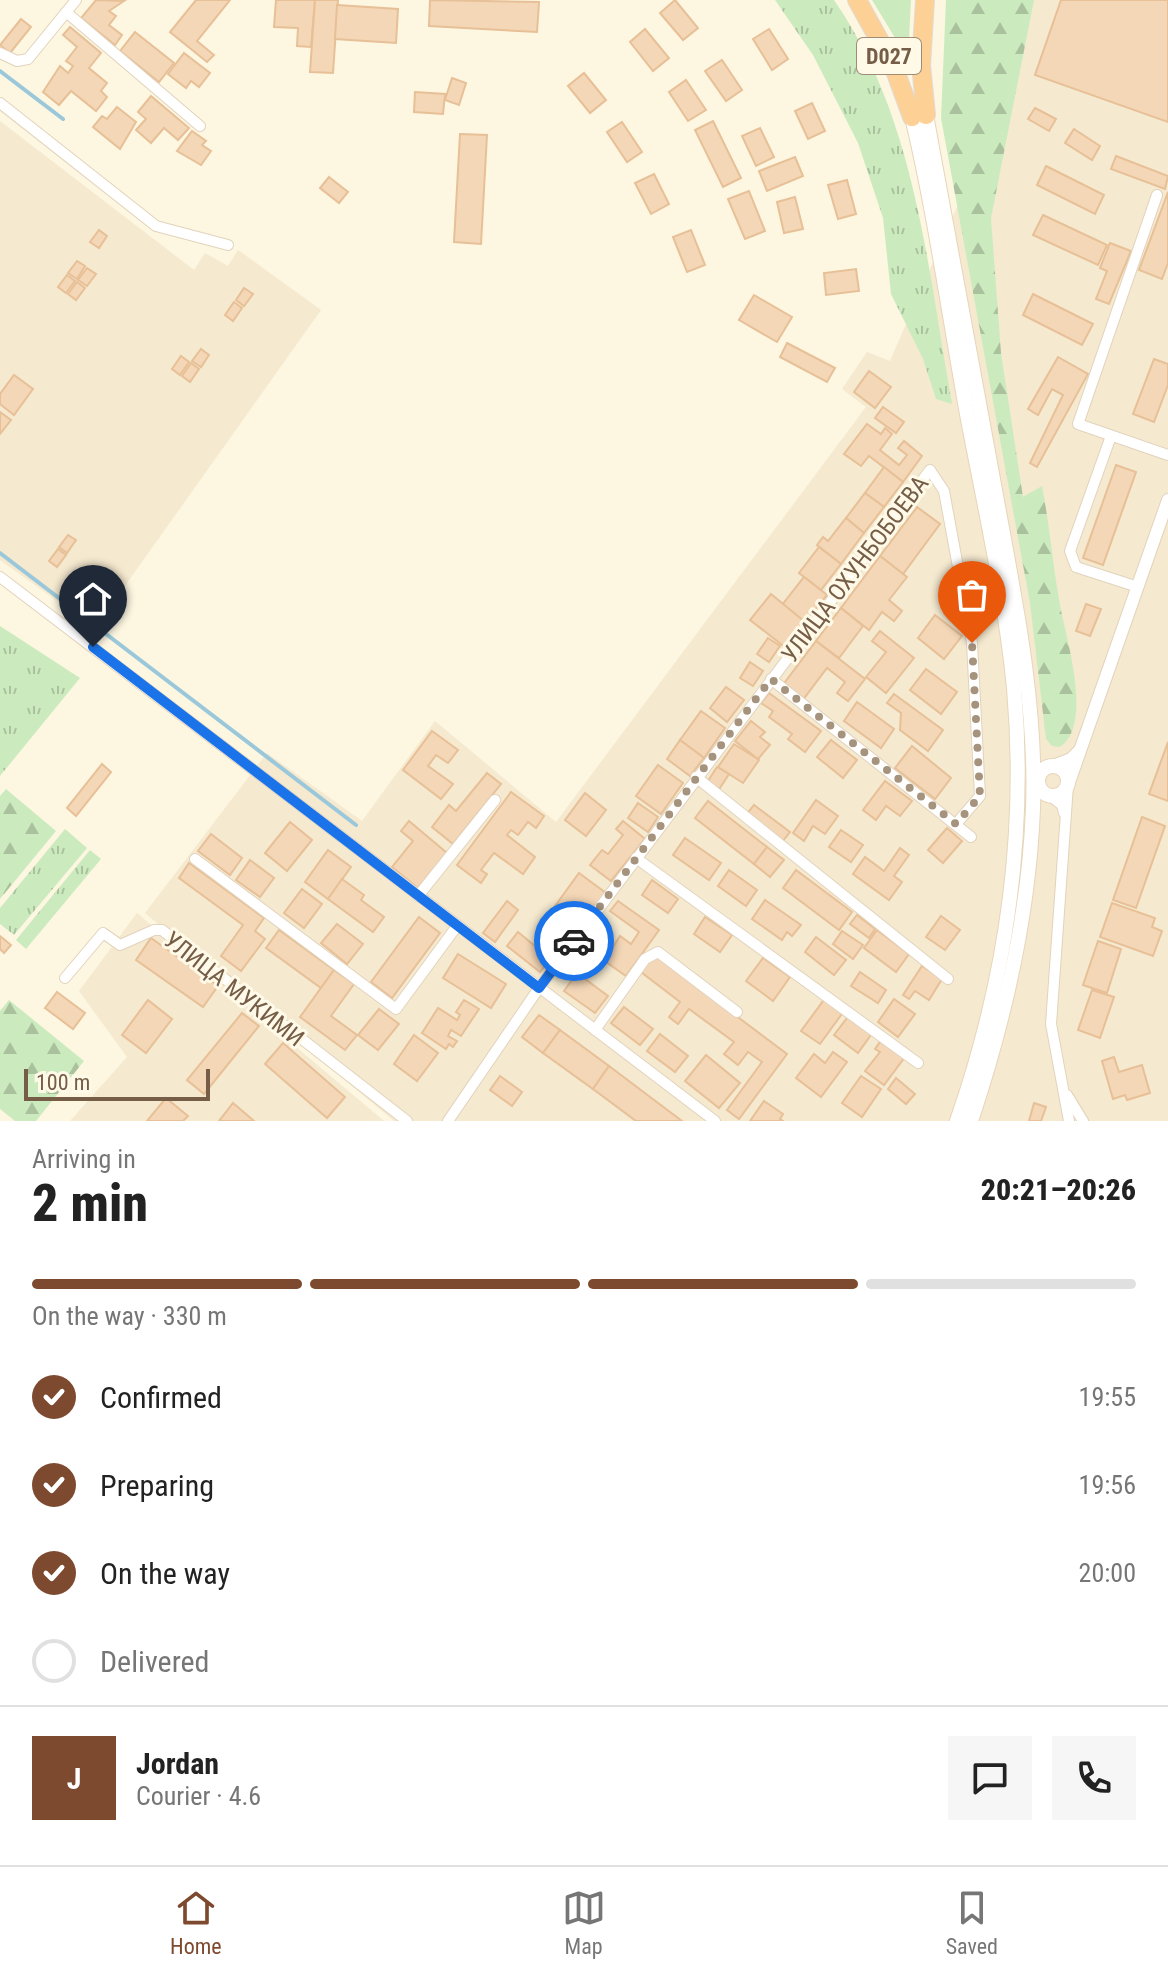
<!DOCTYPE html>
<html lang="en">
<head>
<meta charset="utf-8">
<style>
  :root { --surface:#fff; --page:#f6f6f6; --text:#222; --muted:#767676; --line:#e0e0e0; --accent:#7e4a2f }
  body { margin:0; font-family:"Roboto Condensed",sans-serif; background:var(--page); color:var(--text); height:100vh; display:flex; flex-direction:column; font-size:30px; white-space:nowrap }
  * { box-sizing:border-box; margin:0 }
  p { font-size:26px; color:var(--muted) }
  .icon { flex:none; width:44px; height:44px; fill:none; stroke:currentColor; stroke-width:2; stroke-linecap:round; stroke-linejoin:round }
  .map { position:relative; height:1121px; overflow:hidden }
  .sheet { display:flex; flex-direction:column; background:var(--surface); flex:1 }
  .sheet>* { flex:none }
  .scale { position:absolute; left:24px; bottom:20px; width:186px; box-sizing:border-box; padding-left:8px; border:4px solid #755d47; border-top:0; font-size:22px; line-height:28px; white-space:nowrap; color:#755d47; -webkit-text-stroke:6px #fff9e8; paint-order:stroke }
  .pin { position:absolute; display:grid; place-items:center; width:68px; height:68px; color:#fff; margin:-82px -34px; border-radius:50% 50% 50% 0; rotate:-45deg; box-shadow:0 0 8px #0007 }
  .pin .icon { rotate:45deg }
  .courier { position:absolute; display:grid; place-items:center; width:80px; height:80px; margin:-40px; border:6px solid #1a73e8; border-radius:50%; background:#fff; color:#222; box-shadow:0 2px 10px #0007 }
  .head em { font-style:normal; font-weight:800 }
  .head div { display:flex; flex-direction:column-reverse }
  .head { display:flex; align-items:center; justify-content:space-between; height:136px; padding:0 32px }
  h1 { font-size:52px; font-weight:800; line-height:60px }
  .bar { display:grid; grid-template-columns:repeat(4,1fr); gap:12px 8px; align-content:center; height:96px; padding:0 32px }
  .bar i { height:10px; border-radius:6px; background:var(--line) }
  .bar .active { background:var(--accent) }
  .bar p { grid-column:span 4 }
  .line { display:flex; align-items:center; gap:20px; padding:0 32px; border-top:2px solid var(--line) }
  .line div { flex:1 }
  .round { display:grid; place-items:center; flex:none; width:84px; height:84px; border-radius:0px; background:var(--page) }
  ol { padding:0 32px; list-style:none }
  li { display:flex; align-items:center; gap:24px; height:88px }
  li p { margin-inline-start:auto }
  li .icon { padding:8px; border-radius:50%; background:var(--accent); color:#fff; stroke-width:4 }
  li:last-child { color:var(--muted) }
  li i { width:44px; height:44px; border:4px solid var(--line); border-radius:50% }
  .menu { display:flex; justify-content:space-around; align-items:center; height:112px; border-top:2px solid var(--line); background:var(--surface); font-size:22px; color:var(--muted) }
  .menu a { display:grid; justify-items:center; gap:4px }
  .menu .active { color:var(--accent) }
  .map>svg:first-child { display:block }
  .residential { fill:#f5e9cf }
  .grass { fill:url(#grass-tufts) }
  .forest { fill:url(#forest-firs) }
  .park { fill:#cbebbf }
  .lines { fill:none; stroke-linecap:round; stroke-linejoin:round }
  .stream { stroke:#9ac8da; stroke-width:4 }
  .building { fill:#f4d7b7; stroke:#e7c097; stroke-width:2 }
  .minor-casing { stroke:#e2d3bc; stroke-width:12 }
  .tertiary-casing { stroke:#e2d3bc; stroke-width:14 }
  .secondary-casing { stroke:#e7d5ba; stroke-width:16 }
  .trunk-casing { stroke:#e1dbd7; stroke-width:20 }
  .minor { stroke:#fff; stroke-width:10 }
  .tertiary { stroke:#fff; stroke-width:12 }
  .secondary { stroke:#fff; stroke-width:14 }
  .trunk { stroke:#fdd095; stroke-width:18 }
  .done { stroke:#a5937d; stroke-width:8; stroke-dasharray:0 14.4 }
  .route { stroke:#1a73e8; stroke-width:10 }
  .labels { text-anchor:middle; dominant-baseline:central; stroke-width:6; stroke-linejoin:round; paint-order:stroke }
  .shield { fill:#fff9e8; stroke:#9e8c77; stroke-width:2 }
  .shield-label { font-size:22px; font-weight:bold; fill:#755d47 }
  .street-label { font-size:24px; fill:#755d47; stroke:#fff9e8 }
</style>
</head>
<body>
<div class="map">
<svg width="1168" height="1121" viewBox="0 0 1168 1121">
  <defs>
    <pattern id="grass-tufts" width="24" height="20" patternUnits="userSpaceOnUse" patternTransform="scale(2)"><rect width="24" height="20" fill="#cbebbf"/><path d="M3 7l-1-3M5 7V3M7 7l1-3M15 17l-1-3M17 17v-4M19 17l1-3" fill="none" stroke="#a9c29d"/></pattern>
    <pattern id="forest-firs" width="22" height="20" patternUnits="userSpaceOnUse" patternTransform="scale(2)"><rect width="22" height="20" fill="#cbebbf"/><path d="M5 1l3.5 6h-7zM16 11l3.5 6h-7z" fill="#a9c29d"/></pattern>
  </defs>
  <rect width="100%" height="100%" fill="#fdf6e1"/>
  <g class="residential">
    <polygon points="1014,0 1168,0 1168,1121 394,1121 145,913 267,753 362,821 435,721 556,822 866,407 842,389 867,352 890,361 981,152"/>
    <polygon points="0,121 194,270 205,253 228,266 238,250 321,310 95,628 0,560"/>
    <polygon points="137,913 384,1121 70,1121 127,1057 79,991"/>
  </g>
  <g class="grass">
    <path d="M 775,0 L 834,0 C 916,118 927,266 952,404 L 936,399 L 923,359 L 891,294 L 883,218 L 858,143 L 813,55 Z"/>
    <polygon points="0,626 80,678 0,776"/>
    <polygon points="65,829 87,848 14,935 0,924 0,908"/>
    <polygon points="90,850 101,859 26,949 16,940"/>
  </g>
  <g class="forest">
    <path d="M 946,0 L 1034,0 L 991,218 L 1001,353 L 1023,497 L 1042,486 C 1050,527 1053,569 1061,610 C 1067,641 1093,725 1060,747 L 1052,746 L 1046,739 L 1030,603 L 941,118 Z"/>
    <polygon points="6,789 56,831 0,899 0,796"/>
    <polygon points="9,1000 84,1061 36,1121 15,1121 0,1109 0,1011"/>
  </g>
  <polygon class="park" points="872,0 911,0 908,59"/>
  <g class="lines">
    <g class="stream">
      <polyline points="0,71 63,119"/>
      <polyline points="0,553 356,825"/>
    </g>
  </g>
  <g class="building">
    <polygon points="96,0 124,1 109,11 116,16 109,25 122,35 115,45 81,18"/>
    <polygon points="196,0 230,0 197,41 214,55 207,62 170,32"/>
    <polygon points="276,0 315,0 311,47 297,46 298,28 274,27"/>
    <polygon points="315,0 338,0 333,73 310,72"/>
    <polygon points="430,0 539,2 537,32 429,26"/>
    <polygon points="675,0 698,28 683,40 660,13"/>
    <polygon points="1061,0 1168,0 1168,122 1035,75"/>
    <polygon points="337,5 398,9 396,43 335,39"/>
    <polygon points="21,19 31,27 10,53 0,45"/>
    <polygon points="70,27 101,53 89,68 107,83 101,91 107,97 96,111 71,91 59,105 43,92 60,66 68,73 73,66 66,61 77,47 63,35"/>
    <polygon points="645,29 669,58 653,71 630,42"/>
    <polygon points="769,29 788,59 772,70 753,39"/>
    <polygon points="135,32 174,63 159,82 120,51"/>
    <polygon points="184,53 210,73 199,87 191,81 186,88 168,74"/>
    <polygon points="722,60 742,90 726,101 705,71"/>
    <polygon points="584,73 606,100 590,113 568,86"/>
    <polygon points="452,78 466,83 459,105 445,100"/>
    <polygon points="686,80 706,110 688,121 669,92"/>
    <polygon points="415,92 445,94 443,114 414,112"/>
    <polygon points="151,96 189,128 178,140 164,128 151,143 136,130 146,119 138,112"/>
    <polygon points="812,103 825,131 808,139 795,111"/>
    <polygon points="117,107 136,122 120,149 93,127 102,116 107,119"/>
    <polygon points="1035,108 1056,119 1049,131 1028,119"/>
    <polygon points="713,121 741,178 723,187 695,130"/>
    <polygon points="622,122 642,152 627,162 607,132"/>
    <polygon points="760,128 774,157 756,166 742,136"/>
    <polygon points="1074,129 1100,146 1092,160 1065,143"/>
    <polygon points="192,131 206,141 202,145 211,151 201,165 177,151"/>
    <polygon points="460,134 487,135 481,244 454,242"/>
    <polygon points="1116,156 1168,176 1165,189 1111,169"/>
    <polygon points="795,157 803,176 767,191 759,171"/>
    <polygon points="1046,166 1104,195 1095,214 1037,185"/>
    <polygon points="654,174 669,204 651,214 635,183"/>
    <polygon points="329,177 348,192 339,203 320,188"/>
    <polygon points="847,180 856,214 838,219 828,185"/>
    <polygon points="749,191 765,231 745,239 728,199"/>
    <polygon points="1168,192 1168,263 1162,279 1139,270"/>
    <polygon points="795,197 803,229 784,233 777,202"/>
    <polygon points="1043,215 1107,245 1098,265 1033,235"/>
    <polygon points="99,230 107,236 99,248 90,242"/>
    <polygon points="691,230 705,265 687,272 673,237"/>
    <polygon points="1110,243 1131,251 1109,304 1096,299 1107,271 1100,268"/>
    <polygon points="77,261 85,266 77,279 68,273"/>
    <polygon points="87,268 96,274 87,286 78,280"/>
    <polygon points="856,269 859,291 826,295 824,273"/>
    <polygon points="67,275 75,281 66,293 58,287"/>
    <polygon points="77,282 85,288 76,300 68,294"/>
    <polygon points="244,288 253,294 244,306 236,300"/>
    <polygon points="1033,294 1093,324 1082,345 1023,315"/>
    <polygon points="754,295 792,317 777,342 739,320"/>
    <polygon points="234,302 242,308 233,321 225,315"/>
    <polygon points="787,343 835,368 827,382 780,357"/>
    <polygon points="201,349 209,355 201,367 192,361"/>
    <polygon points="181,356 189,362 180,375 172,369"/>
    <polygon points="1058,357 1088,374 1037,467 1030,463 1063,395 1052,389 1038,415 1028,409"/>
    <polygon points="1154,359 1168,364 1168,385 1154,422 1133,414"/>
    <polygon points="191,363 199,369 190,382 182,376"/>
    <polygon points="869,371 891,387 875,408 854,392"/>
    <polygon points="14,375 33,389 14,415 0,404 0,394"/>
    <polygon points="883,407 904,422 896,433 875,418"/>
    <polygon points="0,412 11,420 0,434"/>
    <polygon points="867,424 881,434 885,428 892,434 880,450 899,465 907,455 898,448 904,441 922,456 903,482 869,456 861,466 844,454"/>
    <polygon points="1116,465 1136,472 1103,565 1083,558"/>
    <polygon points="884,467 903,482 884,507 865,493"/>
    <polygon points="865,493 884,507 864,533 846,518"/>
    <polygon points="917,507 940,524 903,574 880,556"/>
    <polygon points="846,518 864,533 841,564 817,545 823,537 828,541"/>
    <polygon points="68,535 76,540 67,553 59,547"/>
    <polygon points="819,547 841,564 821,590 799,573"/>
    <polygon points="58,549 66,555 57,567 49,561"/>
    <polygon points="880,556 907,577 889,600 902,611 894,621 882,612 869,630 841,608"/>
    <polygon points="804,577 827,595 805,622 782,605"/>
    <polygon points="771,594 805,622 786,648 750,620"/>
    <polygon points="1086,604 1101,609 1090,636 1076,631"/>
    <polygon points="841,608 863,626 839,658 816,641"/>
    <polygon points="935,615 962,636 944,659 918,638"/>
    <polygon points="880,631 914,658 886,693 866,677 886,652 872,641"/>
    <polygon points="768,638 780,646 769,662 757,654"/>
    <polygon points="816,641 865,679 848,701 837,693 845,682 827,668 802,701 782,686"/>
    <polygon points="750,662 763,671 753,686 740,678"/>
    <polygon points="926,669 957,692 941,714 910,690"/>
    <polygon points="726,687 744,700 727,722 710,708"/>
    <polygon points="769,693 821,731 805,752 788,739 792,734 769,717 773,711 761,703"/>
    <polygon points="894,694 943,730 928,751 900,730 901,713 887,703"/>
    <polygon points="857,702 894,729 881,748 844,721"/>
    <polygon points="701,711 725,728 704,758 680,740"/>
    <polygon points="751,721 765,732 760,737 770,745 758,759 735,741"/>
    <polygon points="432,731 458,750 448,763 436,755 428,766 453,784 441,799 403,770"/>
    <polygon points="680,740 704,758 690,776 667,759"/>
    <polygon points="831,740 857,760 843,778 817,757"/>
    <polygon points="1168,742 1168,801 1149,794"/>
    <polygon points="734,744 759,760 743,783 718,767"/>
    <polygon points="912,746 951,778 935,799 895,768"/>
    <polygon points="102,764 111,772 76,816 67,808"/>
    <polygon points="658,765 683,783 661,814 636,796"/>
    <polygon points="717,767 729,774 718,791 706,784"/>
    <polygon points="487,773 501,784 453,844 432,827 449,805 456,811"/>
    <polygon points="885,781 912,801 900,816 886,806 876,820 863,810"/>
    <polygon points="511,792 544,816 536,828 528,822 518,835 511,830 507,835 535,857 523,874 494,853 481,870 487,874 481,883 457,865"/>
    <polygon points="585,793 606,810 586,836 565,820"/>
    <polygon points="816,800 838,816 825,834 813,826 804,841 793,833"/>
    <polygon points="708,801 767,847 754,864 695,818"/>
    <polygon points="638,803 658,817 648,832 628,818"/>
    <polygon points="754,805 790,832 782,842 746,815"/>
    <polygon points="1142,817 1165,826 1136,908 1113,900"/>
    <polygon points="409,821 447,853 418,888 392,867 413,841 401,831"/>
    <polygon points="623,821 645,839 611,881 590,865 602,850 608,854 623,835 616,829"/>
    <polygon points="290,822 312,840 287,871 265,853"/>
    <polygon points="947,828 962,841 943,863 928,850"/>
    <polygon points="841,830 863,845 851,862 829,847"/>
    <polygon points="211,834 242,858 230,875 198,851"/>
    <polygon points="685,838 721,863 709,880 673,855"/>
    <polygon points="767,847 784,860 770,877 754,864"/>
    <polygon points="900,848 909,855 894,876 902,882 889,900 853,874 865,857 884,871"/>
    <polygon points="328,850 351,867 328,899 305,882"/>
    <polygon points="250,860 274,878 260,897 236,880"/>
    <polygon points="189,863 264,918 255,931 265,939 241,971 221,956 243,925 179,878"/>
    <polygon points="729,870 757,890 746,906 718,886"/>
    <polygon points="796,870 852,912 839,930 783,888"/>
    <polygon points="579,873 606,893 586,920 578,914 568,927 550,913"/>
    <polygon points="342,879 364,895 361,900 384,917 373,932 328,899"/>
    <polygon points="652,880 678,899 668,913 642,895"/>
    <polygon points="302,889 322,904 304,928 284,913"/>
    <polygon points="765,900 801,925 792,936 787,932 782,940 752,919"/>
    <polygon points="507,901 518,910 495,942 483,933"/>
    <polygon points="618,901 659,930 626,976 585,947 593,937 611,950 620,936 631,944 639,932 610,911"/>
    <polygon points="1112,903 1155,918 1152,927 1162,931 1153,956 1100,937"/>
    <polygon points="857,915 875,929 869,938 850,924"/>
    <polygon points="941,916 960,930 945,950 926,937"/>
    <polygon points="419,917 440,933 392,998 371,982"/>
    <polygon points="705,917 732,935 720,952 694,934"/>
    <polygon points="337,924 363,944 347,964 321,943"/>
    <polygon points="279,930 334,970 321,988 266,948"/>
    <polygon points="877,930 909,954 896,972 864,948"/>
    <polygon points="842,931 863,945 853,959 833,944"/>
    <polygon points="518,932 541,951 549,942 558,949 540,972 507,946"/>
    <polygon points="0,936 11,945 4,953 0,949"/>
    <polygon points="816,937 846,960 834,975 805,952"/>
    <polygon points="151,938 218,986 203,1007 136,960"/>
    <polygon points="1098,941 1121,949 1107,993 1083,985"/>
    <polygon points="458,954 506,984 491,1008 443,978"/>
    <polygon points="654,954 787,1054 739,1119 727,1110 762,1062 748,1052 738,1065 724,1054 734,1042 689,1009 678,1024 669,1017 680,1002 641,972"/>
    <polygon points="763,958 790,977 773,1001 746,981"/>
    <polygon points="922,966 942,979 929,1000 915,991 909,999 903,995"/>
    <polygon points="334,970 354,984 331,1016 357,1035 345,1050 300,1017"/>
    <polygon points="860,972 886,990 878,1003 851,986"/>
    <polygon points="577,973 608,996 595,1013 564,991"/>
    <polygon points="1092,990 1114,997 1100,1038 1078,1030"/>
    <polygon points="57,992 85,1013 73,1029 45,1008"/>
    <polygon points="826,997 844,1011 820,1044 801,1031"/>
    <polygon points="894,999 915,1014 898,1037 878,1022"/>
    <polygon points="148,1000 172,1019 146,1053 122,1035"/>
    <polygon points="464,1000 479,1009 461,1036 451,1030 448,1036 457,1041 453,1047 449,1044 446,1049 422,1033 438,1008 457,1020 460,1015 456,1012"/>
    <polygon points="624,1007 653,1029 640,1045 611,1023"/>
    <polygon points="379,1009 399,1024 378,1050 358,1035"/>
    <polygon points="242,1013 259,1026 204,1094 187,1080"/>
    <polygon points="850,1014 873,1032 858,1053 834,1035"/>
    <polygon points="539,1015 560,1030 543,1053 522,1037"/>
    <polygon points="560,1030 609,1066 593,1089 543,1053"/>
    <polygon points="660,1034 688,1056 675,1072 647,1051"/>
    <polygon points="414,1035 438,1053 417,1081 394,1064"/>
    <polygon points="882,1039 905,1057 884,1085 865,1071 880,1052 875,1049"/>
    <polygon points="283,1043 345,1097 327,1118 265,1064"/>
    <polygon points="833,1052 847,1062 821,1097 796,1078 814,1054 825,1063"/>
    <polygon points="706,1055 740,1083 719,1108 685,1081"/>
    <polygon points="1114,1057 1119,1072 1142,1065 1150,1093 1127,1100 1125,1095 1113,1099 1102,1061"/>
    <polygon points="609,1066 682,1121 636,1121 593,1089"/>
    <polygon points="500,1076 522,1092 512,1106 490,1090"/>
    <polygon points="861,1076 881,1089 862,1117 842,1103"/>
    <polygon points="896,1078 915,1094 906,1104 888,1089"/>
    <polygon points="166,1098 188,1116 183,1121 147,1121"/>
    <polygon points="764,1101 783,1114 780,1119 783,1121 750,1121"/>
    <polygon points="233,1103 254,1121 219,1121"/>
    <polygon points="1034,1103 1046,1107 1041,1121 1029,1121"/>
  </g>
  <g class="lines">
    <g class="minor-casing">
      <g id="minor">
        <polyline points="66,12 200,126"/>
        <polyline points="0,53 17,61 28,59 76,0"/>
        <polyline points="0,103 156,226 228,245"/>
        <polyline points="1157,195 1078,424 1168,455"/>
        <polyline points="1111,436 1070,551 1076,567 1138,587"/>
        <polyline points="0,577 715,1121"/>
        <polyline points="771,679 971,837"/>
        <polyline points="696,777 948,979"/>
        <polyline points="1068,785 1051,1024 1069,1121"/>
        <polyline points="1052,797 1062,805 1064,813"/>
        <polyline points="636,858 918,1063"/>
        <polyline points="195,859 396,1009 457,926"/>
        <polyline points="418,896 495,800"/>
        <polyline points="65,978 103,933 120,945 154,930 162,930 407,1121"/>
        <polyline points="595,1030 645,959 658,952 737,1012"/>
        <polyline points="1067,1095 1083,1121"/>
        <polyline points="448,1121 539,988 930,470 944,491 972,643 980,796 956,824"/>
      </g>
    </g>
    <g class="tertiary-casing">
      <g id="tertiary">
        <polyline points="1053,766 1071,759 1080,750"/>
        <polyline points="1068,785 1168,500"/>
      </g>
    </g>
    <g class="secondary-casing">
      <g id="secondary">
        <path d="M 926,115 C 949,240 972,365 995,490 C 1014,595 1037,701 1033,808 C 1029,916 1005,1019 971,1121"/>
        <path d="M 912,117 C 935,214 949,315 967,414 C 984,504 1005,596 1014,688 C 1027,837 1006,980 957,1121"/>
        <circle cx="1053" cy="781" r="15"/>
      </g>
    </g>
    <g class="trunk-casing">
      <g id="trunk">
        <polyline points="857,0 893,65 912,117"/>
        <polyline points="925,0 921,65 926,115"/>
      </g>
    </g>
    <use href="#minor" class="minor"/>
    <use href="#tertiary" class="tertiary"/>
    <use href="#secondary" class="secondary"/>
    <use href="#trunk" class="trunk"/>
  </g>
  <g class="lines">
    <polyline class="done" points="574,941 771,679 956,824 980,796 972,643"/>
    <polyline class="route" points="93,647 539,988 574,941"/>
  </g>
  <g class="labels">
    <rect class="shield" x="857" y="38" width="64" height="36" rx="6"/>
    <g class="shield-label">
      <text x="889" y="56">D027</text>
    </g>
    <g class="street-label">
      <text transform="translate(855 569) rotate(-53)">УЛИЦА ОХУНБОБОЕВА</text>
      <text transform="translate(234 989) rotate(38)">УЛИЦА МУКИМИ</text>
    </g>
  </g>
</svg>
<div class="scale">100 m</div>
<div class="pin" style="left:972px;top:643px;background:#ea580c"><svg class="icon" aria-label="bag" viewBox="0 0 24 24"><path d="M5 8h14l-1 12H6zM9 8a3 3 0 0 1 6 0"/></svg></div>
<div class="pin" style="left:93px;top:647px;background:#1f2937"><svg class="icon" aria-label="home" viewBox="0 0 24 24"><path d="M3 11l9-7 9 7M6 9v11h12V9"/></svg></div>
<div class="courier" style="left:574px;top:941px"><svg class="icon" aria-label="car" viewBox="0 0 24 24"><path d="M5 17H2v-5l4-1 3-4h7l3 4 3 1v5h-3M9 17h6M6 11h13"/><circle cx="7" cy="17" r="2"/><circle cx="17" cy="17" r="2"/></svg></div>
</div>
<section class="sheet">
<div class="head"><div><h1>2 min</h1><p>Arriving in</p></div><em>20:21–20:26</em></div>
<div class="bar"><i class="active"></i><i class="active"></i><i class="active"></i><i></i><p>On the way · 330 m</p></div>
<ol>
<li><svg class="icon" aria-label="check" viewBox="0 0 24 24"><path d="M5 12l5 5 9-10"/></svg>Confirmed<p>19:55</p></li>
<li><svg class="icon" aria-label="check" viewBox="0 0 24 24"><path d="M5 12l5 5 9-10"/></svg>Preparing<p>19:56</p></li>
<li><svg class="icon" aria-label="check" viewBox="0 0 24 24"><path d="M5 12l5 5 9-10"/></svg>On the way<p>20:00</p></li>
<li><i></i>Delivered</li>
</ol>
<div class="line" style="height:144px"><b class="round" style="background:var(--accent);color:#fff">J</b><div><b>Jordan</b><p>Courier · 4.6</p></div><a class="round"><svg class="icon" aria-label="chat" viewBox="0 0 24 24"><path d="M4 5h16v11H9l-5 4z"/></svg></a><a class="round"><svg class="icon" aria-label="phone" viewBox="0 0 24 24"><path d="M5 4h4l2 5-3 2q2 4 5 5l2-3 5 2v4C11 20 4 13 5 4z"/></svg></a></div>
</section>
<nav class="menu">
<a class="active"><svg class="icon" aria-label="home" viewBox="0 0 24 24"><path d="M3 11l9-7 9 7M6 9v11h12V9"/></svg>Home</a>
<a><svg class="icon" aria-label="map" viewBox="0 0 24 24"><path d="M3 6l6-2 6 2 6-2v14l-6 2-6-2-6 2zM9 4v14M15 6v14"/></svg>Map</a>
<a><svg class="icon" aria-label="saved" viewBox="0 0 24 24"><path d="M7 4h10v16l-5-4-5 4z"/></svg>Saved</a>
</nav>
</body>
</html>
